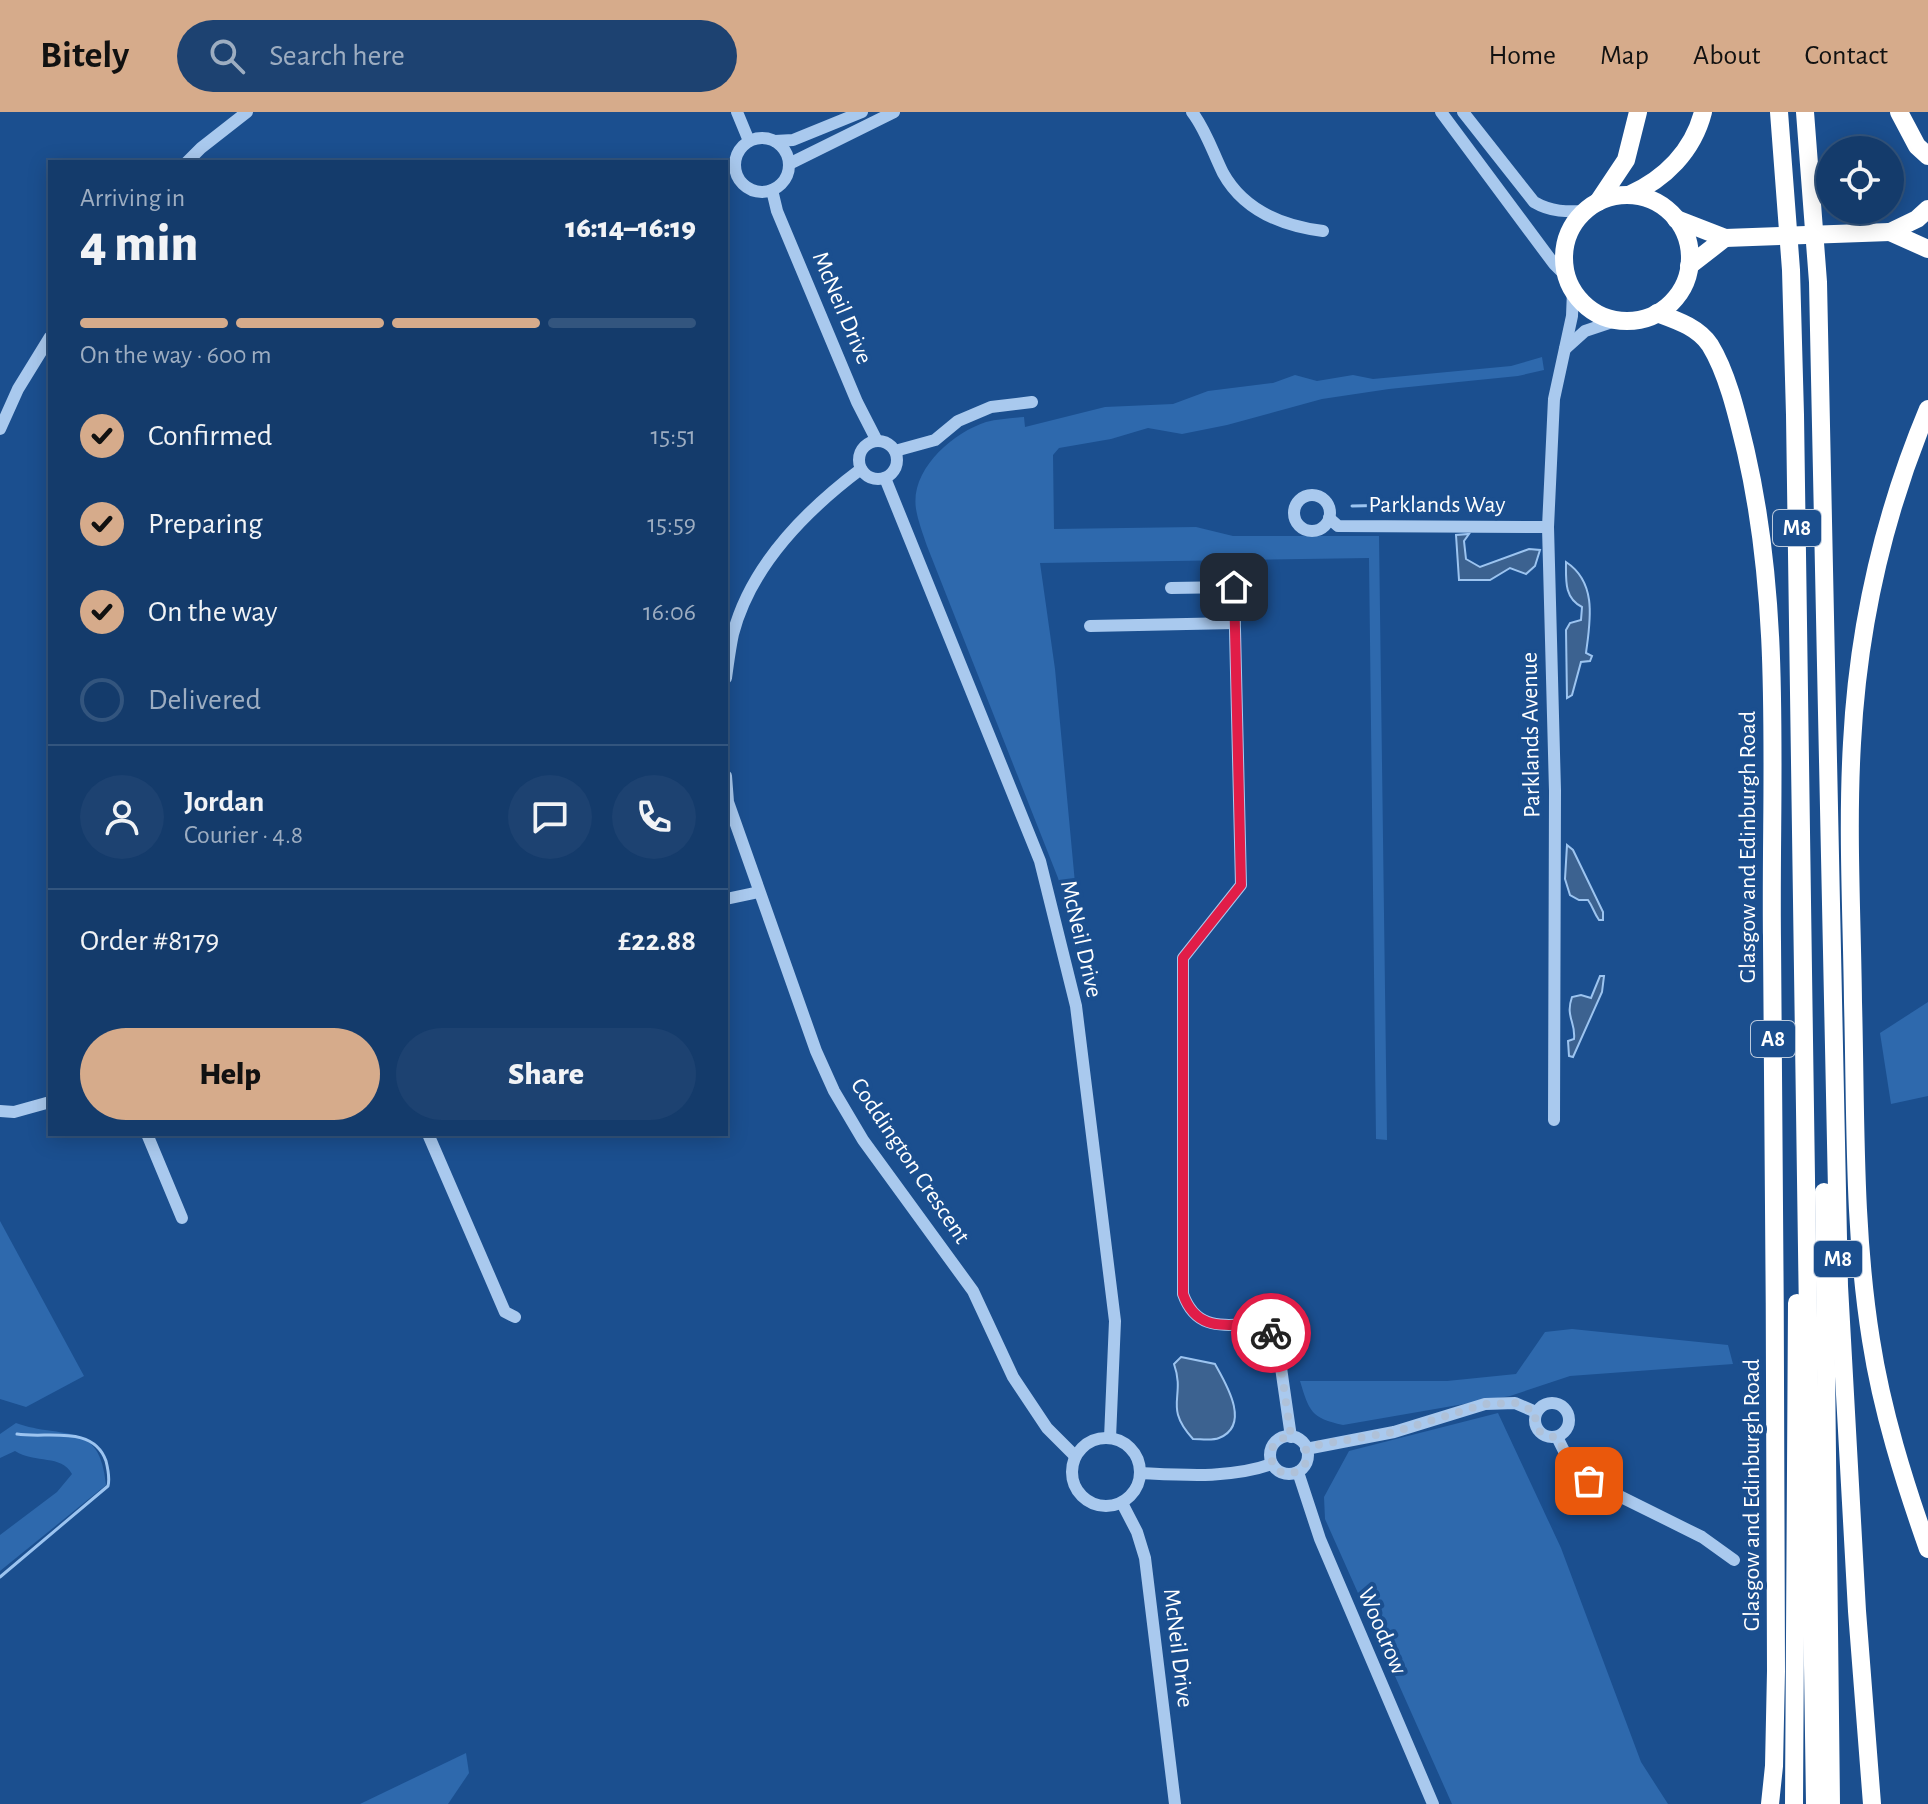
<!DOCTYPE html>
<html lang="en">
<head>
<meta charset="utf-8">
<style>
  :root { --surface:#143b6b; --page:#1d4271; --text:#f1f3f6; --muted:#9dadc1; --line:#33557e; --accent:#d6ab8b }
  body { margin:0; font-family:"Alegreya Sans",sans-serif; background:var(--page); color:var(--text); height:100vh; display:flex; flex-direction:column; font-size:30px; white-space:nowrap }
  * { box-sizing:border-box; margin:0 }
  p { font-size:26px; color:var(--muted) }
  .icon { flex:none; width:44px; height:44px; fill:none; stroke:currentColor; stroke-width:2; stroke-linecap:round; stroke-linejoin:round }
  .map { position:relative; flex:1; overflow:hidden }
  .drawer { position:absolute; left:48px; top:48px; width:680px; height:976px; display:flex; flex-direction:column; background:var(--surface); border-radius:0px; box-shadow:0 4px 20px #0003,0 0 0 2px var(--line) }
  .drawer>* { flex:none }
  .fabs { position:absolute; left:1816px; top:24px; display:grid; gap:16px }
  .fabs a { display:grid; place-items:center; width:88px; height:88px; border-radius:50%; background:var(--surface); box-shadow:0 4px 20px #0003,0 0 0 2px var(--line); font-size:40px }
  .pin { position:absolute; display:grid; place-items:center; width:68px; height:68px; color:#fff; margin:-34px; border-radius:16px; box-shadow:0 4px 12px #0006 }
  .courier { position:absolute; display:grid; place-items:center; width:80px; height:80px; margin:-40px; border:6px solid #e11d48; border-radius:50%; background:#fff; color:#222; box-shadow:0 2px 10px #0007 }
  .head em { font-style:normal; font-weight:800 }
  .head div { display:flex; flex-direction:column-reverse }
  .head { display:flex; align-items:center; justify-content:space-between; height:136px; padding:0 32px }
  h1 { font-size:52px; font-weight:800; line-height:60px }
  .bar { display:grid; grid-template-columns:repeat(4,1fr); gap:12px 8px; align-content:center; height:96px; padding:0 32px }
  .bar i { height:10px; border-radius:6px; background:var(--line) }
  .bar .on { background:var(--accent) }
  .bar p { grid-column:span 4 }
  .line { display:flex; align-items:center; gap:20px; padding:0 32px; border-top:2px solid var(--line) }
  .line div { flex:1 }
  .round { display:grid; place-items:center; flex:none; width:84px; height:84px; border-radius:42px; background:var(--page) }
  ol { padding:0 32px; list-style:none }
  li { display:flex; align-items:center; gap:24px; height:88px }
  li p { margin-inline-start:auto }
  li .icon { padding:8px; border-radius:50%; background:var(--accent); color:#111; stroke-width:4 }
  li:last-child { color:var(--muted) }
  li i { width:44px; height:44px; border:4px solid var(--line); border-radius:50% }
  .primary-button { display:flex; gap:16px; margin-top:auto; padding:16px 32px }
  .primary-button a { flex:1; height:92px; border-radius:48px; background:var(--accent); color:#111; font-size:32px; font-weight:800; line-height:92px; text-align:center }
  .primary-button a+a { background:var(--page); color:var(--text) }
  header { display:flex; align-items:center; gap:48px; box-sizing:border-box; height:112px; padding:0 40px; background:var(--accent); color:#111 }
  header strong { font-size:38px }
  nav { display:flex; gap:44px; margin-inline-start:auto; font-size:28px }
  .search { width:560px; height:72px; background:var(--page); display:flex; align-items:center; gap:20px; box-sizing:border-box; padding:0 28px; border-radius:44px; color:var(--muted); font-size:30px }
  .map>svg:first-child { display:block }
  .green { fill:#2e69ad }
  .water { fill:#3c6290; stroke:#9cc4f0; stroke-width:2 }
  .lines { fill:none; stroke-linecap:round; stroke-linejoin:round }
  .stream { stroke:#9cc4f0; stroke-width:3 }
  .minor { stroke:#a9c9ee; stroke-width:12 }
  .highway { stroke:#fff; stroke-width:18 }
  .highway-bridge { stroke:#fff; stroke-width:18 }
  .done { stroke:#afc1d8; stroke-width:8; stroke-dasharray:0 14.4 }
  .route { stroke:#e11d48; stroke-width:10 }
  .labels { text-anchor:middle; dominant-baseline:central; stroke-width:8; stroke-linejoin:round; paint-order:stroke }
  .shield { fill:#1b4f8f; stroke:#bbcadd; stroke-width:2 }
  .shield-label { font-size:22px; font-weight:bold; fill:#fff }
  .street-label { font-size:24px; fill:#fff; stroke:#1b4f8f }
</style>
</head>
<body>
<header>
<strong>Bitely</strong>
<div class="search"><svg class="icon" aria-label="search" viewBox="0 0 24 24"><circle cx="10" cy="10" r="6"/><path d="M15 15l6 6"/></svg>Search here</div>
<nav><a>Home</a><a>Map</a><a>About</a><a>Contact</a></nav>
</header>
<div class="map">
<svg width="1928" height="1692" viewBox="0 0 1928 1692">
  <rect width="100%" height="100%" fill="#1b4f8f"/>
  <g class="green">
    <path d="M 1542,245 L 1544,258 L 1518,264 L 1389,277 L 1322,287 L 1227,313 L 1182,322 L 1148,316 L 1111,327 L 1059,336 L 1053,343 L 1054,417 L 1196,415 L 1233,424 L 1379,424 L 1387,1028 L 1376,1027 L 1369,446 L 1040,451 L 1055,557 L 1082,846 L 1058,766 L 927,434 C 923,422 918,409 916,397 C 910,358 952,321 986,310 C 998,307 1012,306 1024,305 L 1025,315 L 1105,295 L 1173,292 L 1208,279 L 1273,271 L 1295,263 L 1317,269 L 1353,263 L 1373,267 L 1511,254 Z"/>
    <polygon points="1928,890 1928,984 1891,992 1880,921"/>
    <polygon points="0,1109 84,1264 26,1295 0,1287"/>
    <path d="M 1572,1217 L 1728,1233 L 1733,1252 L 1570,1264 L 1510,1284 L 1343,1313 C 1311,1306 1309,1299 1300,1269 L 1447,1269 L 1516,1262 L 1545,1220 Z"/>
    <polygon points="1498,1301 1561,1436 1641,1650 1668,1692 1452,1692 1325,1407 1324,1385 1349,1339"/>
    <path d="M 16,1311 C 63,1328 100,1307 106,1373 L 0,1459 L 0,1423 L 57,1380 L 72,1362 C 61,1342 36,1352 15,1339 L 0,1346 L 0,1322 Z"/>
    <polygon points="466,1641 469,1661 448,1692 360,1692"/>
  </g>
  <g class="water">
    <polygon points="1469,422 1464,429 1466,447 1480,455 1529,437 1540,438 1535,454 1526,462 1510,456 1490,468 1459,468 1456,423"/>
    <path d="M 1566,450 C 1598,471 1590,510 1586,541 L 1592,544 L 1590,549 L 1581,550 L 1572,583 L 1567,586 L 1566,518 L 1570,511 L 1581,508 L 1582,495 C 1564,486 1566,468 1566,450 Z"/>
    <path d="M 1567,733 L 1573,738 L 1603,800 L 1603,808 L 1599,808 C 1594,801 1593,795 1588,788 L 1579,788 L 1570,783 L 1565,767 Z"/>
    <path d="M 1600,864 L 1604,864 L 1602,880 L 1573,945 L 1569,944 L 1568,929 L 1574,927 C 1576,910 1565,905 1572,885 L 1581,883 L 1591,886 Z"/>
    <path d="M 1181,1245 L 1215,1252 C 1225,1270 1252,1313 1219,1326 C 1212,1329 1201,1327 1193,1327 C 1163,1294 1186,1286 1174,1252 Z"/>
  </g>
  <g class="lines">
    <g class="stream">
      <polyline points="1352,394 1448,392"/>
      <path d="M 0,1465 L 108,1374 C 110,1366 108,1357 106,1349 C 93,1312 46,1327 17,1322"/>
    </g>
    <g class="minor">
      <polyline points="737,0 749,29"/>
      <path d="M 1192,0 C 1206,18 1213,41 1223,61 C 1244,99 1283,114 1323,119"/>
      <polyline points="1441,0 1554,152 1567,165"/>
      <path d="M 1463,0 L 1534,90 C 1551,100 1567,100 1586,99"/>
      <circle cx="762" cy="53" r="27"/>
      <polyline points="775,29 793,28 862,0"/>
      <polyline points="187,50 201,36 247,0"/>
      <polyline points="789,52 894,0"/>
      <polyline points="772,78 777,99 857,290 877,329"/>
      <polyline points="1565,237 1585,219 1618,208"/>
      <polyline points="0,317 18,277 50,225"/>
      <circle cx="878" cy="348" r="19"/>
      <polyline points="895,339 935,328 958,309 991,295 1032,290"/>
      <polyline points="885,366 1040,749 1076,894 1115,1209 1110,1326"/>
      <circle cx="1312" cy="401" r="18"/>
      <polyline points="1329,406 1338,414 1548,415"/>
      <path d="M 1171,476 L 1234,475 L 1241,773 L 1183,846 L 1183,1182 C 1197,1221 1226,1212 1260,1212 L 1277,1228 L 1291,1325"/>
      <polyline points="1090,514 1235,511"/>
      <path d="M 726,566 C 728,551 730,536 733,522 C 751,453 805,399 861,357"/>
      <polyline points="726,664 728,690 816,939 834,979 863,1028 973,1179 1013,1265 1047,1316 1075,1344"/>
      <polyline points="726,787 759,780"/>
      <polyline points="0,999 14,1000 50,990"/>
      <polyline points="1554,1008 1555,679 1548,415 1554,287 1572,204 1573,179"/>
      <polyline points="147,1022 182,1106"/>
      <polyline points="428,1022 505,1200 515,1205"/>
      <circle cx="1552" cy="1308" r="17"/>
      <circle cx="1289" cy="1343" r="19"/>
      <polyline points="1557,1325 1567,1345 1589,1369 1702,1425 1734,1448"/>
      <circle cx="1106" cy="1360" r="34"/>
      <polyline points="1306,1337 1394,1320 1485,1292 1515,1291 1536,1300"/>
      <polyline points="1298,1360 1320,1427 1433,1692"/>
      <path d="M 1140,1361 C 1182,1363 1231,1367 1272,1352"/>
      <polyline points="1122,1391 1137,1420 1145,1446 1175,1692"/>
    </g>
    <g class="highway">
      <polyline points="1779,0 1791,158 1795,303 1815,1692"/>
      <polyline points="1805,0 1818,170 1839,1174 1857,1499 1872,1692"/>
      <polyline points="1899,0 1917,34 1928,44"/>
      <path d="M 1629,83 C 1665,67 1693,39 1703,0"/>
      <circle cx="1627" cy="146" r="63"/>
      <polyline points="1598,90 1626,48 1638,0"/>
      <polyline points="1676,107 1725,126"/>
      <polyline points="1890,120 1917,107 1928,97"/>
      <polyline points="1890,120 1928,137"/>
      <polyline points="1689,154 1725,126"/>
      <path d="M 1657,201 C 1676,208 1698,215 1710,233 C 1728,262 1738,307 1746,340 C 1783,501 1770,665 1772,829 C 1774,1072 1776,1316 1776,1559 L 1774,1654 L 1770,1692"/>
      <path d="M 1928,297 C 1884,402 1858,516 1852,631 C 1847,717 1852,804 1853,890 C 1856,1003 1853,1116 1871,1228 C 1882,1299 1904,1369 1928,1437"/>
      <polyline points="1824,1080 1831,1692"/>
      <polyline points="1794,1692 1797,1191"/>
    </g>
    <polyline class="highway-bridge" points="1725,126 1890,120"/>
  </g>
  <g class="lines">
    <path class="done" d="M 1271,1221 L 1277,1228 L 1291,1325 L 1279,1327 L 1272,1336 L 1272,1352 L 1282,1361 L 1298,1360 L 1306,1351 L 1306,1337 L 1317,1333 L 1394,1320 L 1485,1292 L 1515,1291 L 1536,1300 C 1533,1316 1540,1325 1557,1325 L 1567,1345 L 1589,1369"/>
    <path class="route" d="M 1234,475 L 1241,773 L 1183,846 L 1183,1182 C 1197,1221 1226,1212 1260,1212 L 1271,1221"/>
  </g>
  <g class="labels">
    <g class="shield">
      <rect x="1773" y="398" width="48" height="36" rx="6"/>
      <rect x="1751" y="909" width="44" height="36" rx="6"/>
      <rect x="1814" y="1129" width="48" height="36" rx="6"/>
    </g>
    <g class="shield-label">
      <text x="1797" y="416">M8</text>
      <text x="1773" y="927">A8</text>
      <text x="1838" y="1147">M8</text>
    </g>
    <g class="street-label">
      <text transform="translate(842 196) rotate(67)">McNeil Drive</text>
      <text x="1437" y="393">Parklands Way</text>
      <text transform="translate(1531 623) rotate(-91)">Parklands Avenue</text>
      <text transform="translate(1748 735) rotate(-90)">Glasgow and Edinburgh Road</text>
      <text transform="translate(1081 827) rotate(77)">McNeil Drive</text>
      <text transform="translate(910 1049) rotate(56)">Coddington Crescent</text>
      <text transform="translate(1752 1383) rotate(-90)">Glasgow and Edinburgh Road</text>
      <text transform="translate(1382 1519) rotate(67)">Woodrow</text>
      <text transform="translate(1178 1536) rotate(83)">McNeil Drive</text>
    </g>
  </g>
</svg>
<div class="fabs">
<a><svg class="icon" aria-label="locate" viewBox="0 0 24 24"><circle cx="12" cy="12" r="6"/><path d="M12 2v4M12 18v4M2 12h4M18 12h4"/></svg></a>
</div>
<div class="pin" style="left:1589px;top:1369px;background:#ea580c"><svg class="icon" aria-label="bag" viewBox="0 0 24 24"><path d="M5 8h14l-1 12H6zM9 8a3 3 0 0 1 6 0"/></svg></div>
<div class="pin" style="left:1234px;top:475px;background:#1f2937"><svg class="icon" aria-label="home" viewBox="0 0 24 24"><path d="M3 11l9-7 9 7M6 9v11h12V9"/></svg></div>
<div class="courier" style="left:1271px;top:1221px"><svg class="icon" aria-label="bike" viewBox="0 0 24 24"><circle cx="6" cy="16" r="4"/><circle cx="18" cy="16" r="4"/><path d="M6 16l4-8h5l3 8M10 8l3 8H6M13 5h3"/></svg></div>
<section class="drawer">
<div class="head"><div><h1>4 min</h1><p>Arriving in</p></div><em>16:14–16:19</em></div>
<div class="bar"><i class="on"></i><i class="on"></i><i class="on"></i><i></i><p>On the way · 600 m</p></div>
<ol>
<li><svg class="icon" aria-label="check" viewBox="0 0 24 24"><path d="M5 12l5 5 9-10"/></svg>Confirmed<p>15:51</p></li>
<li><svg class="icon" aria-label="check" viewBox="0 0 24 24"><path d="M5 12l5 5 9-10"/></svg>Preparing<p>15:59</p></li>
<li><svg class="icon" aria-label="check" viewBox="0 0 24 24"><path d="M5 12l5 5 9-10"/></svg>On the way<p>16:06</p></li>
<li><i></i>Delivered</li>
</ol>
<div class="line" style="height:144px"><a class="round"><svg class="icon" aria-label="person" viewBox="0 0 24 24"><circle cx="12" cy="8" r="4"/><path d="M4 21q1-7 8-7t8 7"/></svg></a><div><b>Jordan</b><p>Courier · 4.8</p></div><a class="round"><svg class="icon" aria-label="chat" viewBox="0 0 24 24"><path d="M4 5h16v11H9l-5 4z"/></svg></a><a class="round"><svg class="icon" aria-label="phone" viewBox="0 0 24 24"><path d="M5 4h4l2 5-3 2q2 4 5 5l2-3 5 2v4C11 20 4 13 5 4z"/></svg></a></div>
<div class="line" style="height:104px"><div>Order #8179</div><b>£22.88</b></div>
<div class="primary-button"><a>Help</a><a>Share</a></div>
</section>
</div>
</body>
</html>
